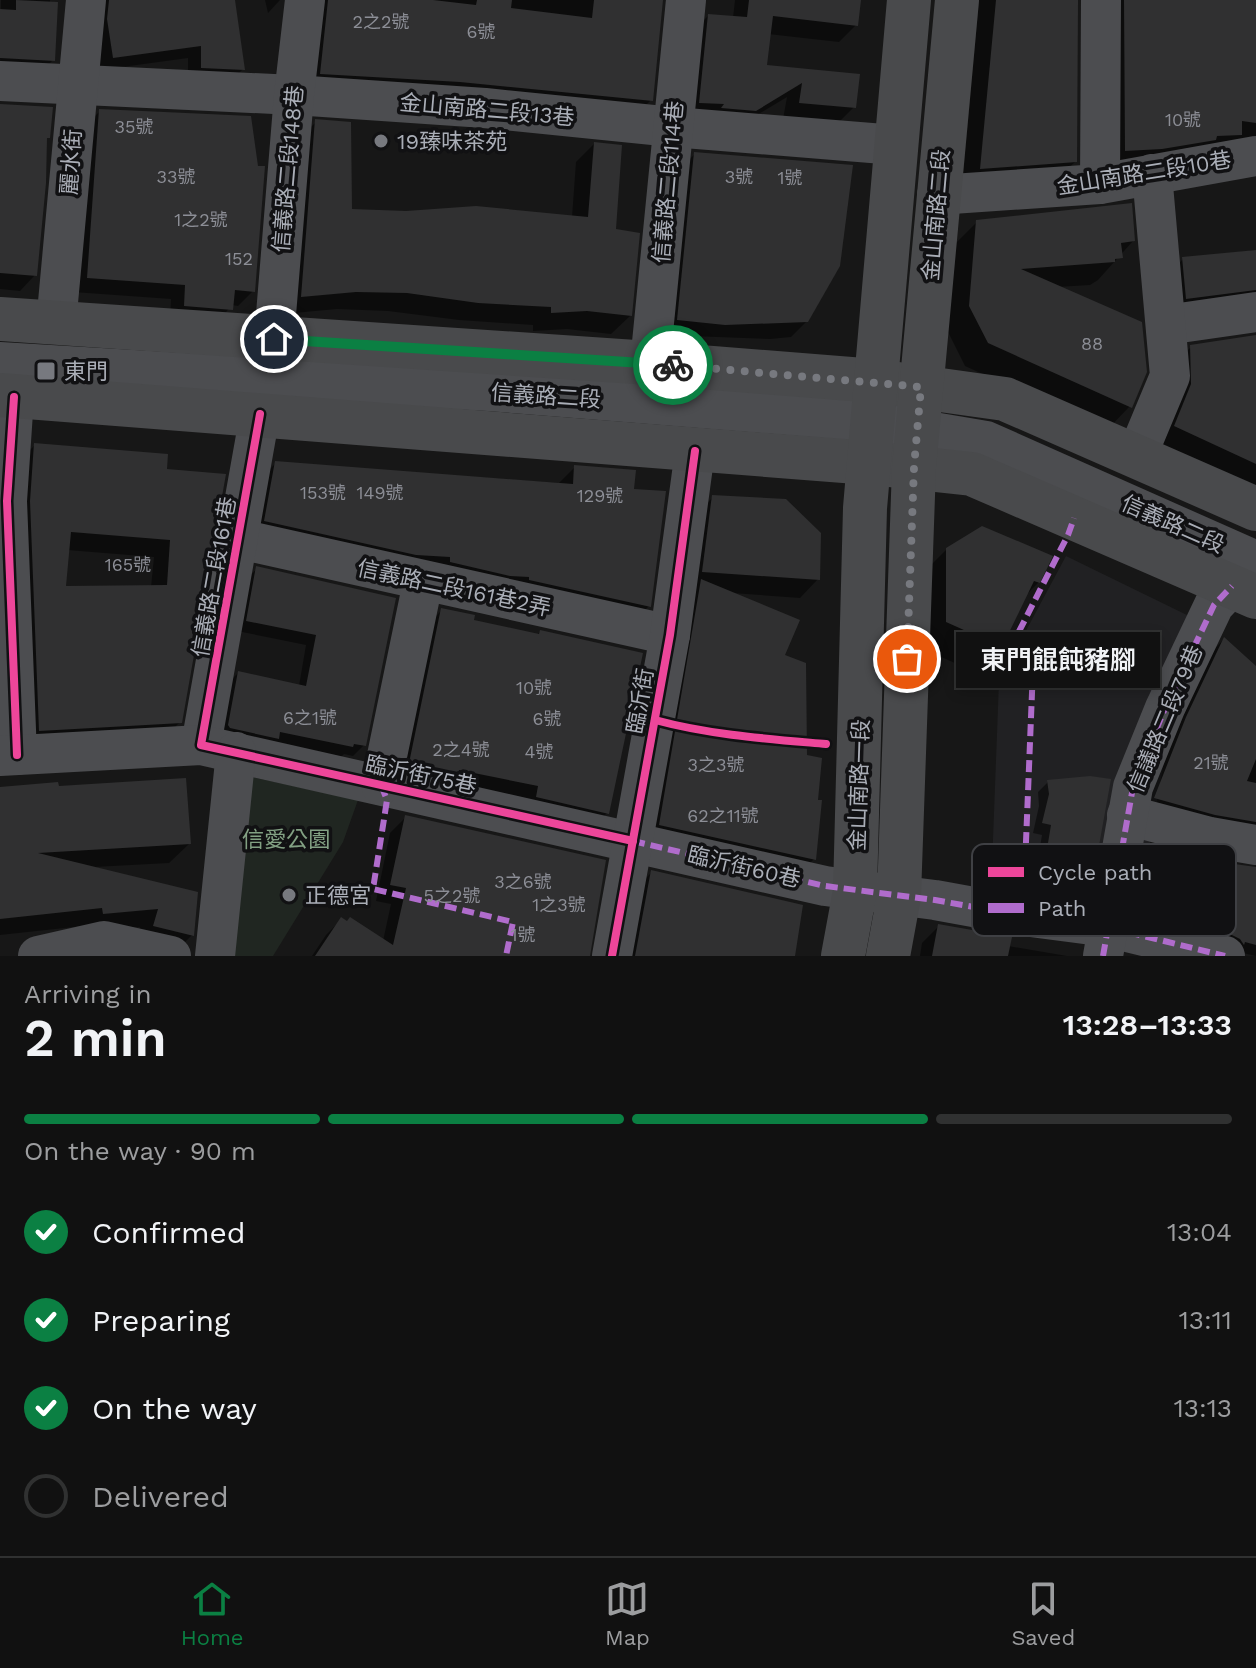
<!DOCTYPE html>
<html lang="en">
<head>
<meta charset="utf-8">
<style>
  :root { --surface:#111; --page:#1a1a1a; --text:#f1f3f6; --muted:#9c9d9f; --line:#303131; --accent:#0b8043 }
  body { margin:0; font-family:"Work Sans","Noto Sans TC",sans-serif; background:var(--page); color:var(--text); height:100vh; display:flex; flex-direction:column; font-size:30px; white-space:nowrap }
  * { box-sizing:border-box; margin:0 }
  p { font-size:26px; color:var(--muted) }
  .icon { flex:none; width:44px; height:44px; fill:none; stroke:currentColor; stroke-width:2; stroke-linecap:round; stroke-linejoin:round }
  .map { position:relative; height:956px; overflow:hidden }
  .side { display:flex; flex-direction:column; background:var(--surface); flex:1 }
  .side>* { flex:none }
  .pin { position:absolute; display:grid; place-items:center; width:68px; height:68px; color:#fff; margin:-34px; border:4px solid #fff; border-radius:50%; box-shadow:0 2px 8px #0007 }
  .courier { position:absolute; display:grid; place-items:center; width:80px; height:80px; margin:-40px; border:6px solid #0b8043; border-radius:50%; background:#fff; color:#222; box-shadow:0 2px 10px #0007 }
  .bubble { position:absolute; height:56px; border-radius:0px; background:var(--surface); box-shadow:0 4px 12px #0003,0 0 0 2px var(--line); font-size:26px; font-weight:600; line-height:56px; text-align:center }
  .head em { font-style:normal; font-weight:600 }
  .head div { display:flex; flex-direction:column-reverse }
  .head { display:flex; align-items:center; justify-content:space-between; height:136px; padding:0 24px }
  h1 { font-size:52px; font-weight:600; line-height:60px }
  .bar { display:grid; grid-template-columns:repeat(4,1fr); gap:12px 8px; align-content:center; height:96px; padding:0 24px }
  .bar i { height:10px; border-radius:6px; background:var(--line) }
  .bar .selected { background:var(--accent) }
  .bar p { grid-column:span 4 }
  ol { padding:0 24px; list-style:none }
  li { display:flex; align-items:center; gap:24px; height:88px }
  li p { margin-inline-start:auto }
  li .icon { padding:8px; border-radius:50%; background:var(--accent); color:#fff; stroke-width:4 }
  li:last-child { color:var(--muted) }
  li i { width:44px; height:44px; border:4px solid var(--line); border-radius:50% }
  .tab-bar { display:flex; justify-content:space-around; align-items:center; height:112px; border-top:2px solid var(--line); background:var(--surface); font-size:22px; color:var(--muted) }
  .tab-bar a { display:grid; justify-items:center; gap:4px }
  .tab-bar .selected { color:var(--accent) }
  .map>svg:first-child { display:block }
  .built { fill:#212123 }
  .green { fill:#202621 }
  .shadow { fill:#0007; fill-rule:evenodd }
  .building { fill:#303031; fill-rule:evenodd }
  .lines { fill:none; stroke-linecap:round; stroke-linejoin:round }
  .minor { stroke:#4c4d50; stroke-width:40 }
  .major { stroke:#494a4c; stroke-width:44 }
  .quiet { stroke:#b06ccc; stroke-width:6; stroke-dasharray:12 6; stroke-linecap:butt }
  .cycleway-casing { stroke:#111113; stroke-width:13 }
  .cycleway { stroke:#ed469a; stroke-width:8 }
  .done { stroke:#77797f; stroke-width:8; stroke-dasharray:0 14.4 }
  .route { stroke:#0b8043; stroke-width:10 }
  .poi-dot { fill:#77797f; stroke:#111113; stroke-width:3 }
  .labels { text-anchor:middle; dominant-baseline:central; stroke-width:7; stroke-linejoin:round; paint-order:stroke }
  .number-label { font-size:18px; fill:#8c8e96 }
  .street-label { font-size:22px; fill:#aaaeb7; stroke:#111113 }
  .poi-label { font-size:22px; fill:#aaaeb7; stroke:#111113; text-anchor:start }
  .park-label { font-size:22px; fill:#82a083; stroke:#111113 }
  .key { fill:#111113; stroke:#3f4044; stroke-width:2 }
  .key-label { font-size:22px; fill:#aaaeb7 }
</style>
</head>
<body>
<div class="map">
<svg width="1256" height="956" viewBox="0 0 1256 956">
  <rect width="100%" height="100%" fill="#171717"/>
  <polygon class="built" points="1066,556 1189,616 1140,901 1227,932 1218,956 990,918 999,681"/>
  <polygon class="green" points="243,775 358,800 343,842 273,956 228,956"/>
  <g class="shadow">
    <polygon points="1,0 50,0 53,60 38,75 0,73"/>
    <polygon points="91,0 233,0 243,69 229,83 188,81 188,58 100,70"/>
    <polygon points="265,0 280,0 268,13"/>
    <polygon points="308,0 661,0 651,100 637,114 307,87"/>
    <polygon points="735,0 859,0 856,25 839,42 768,34 765,66 858,75 854,107 837,124 783,119 787,97 737,127 683,120 691,33 708,16 733,18"/>
    <polygon points="979,0 1076,0 1075,162 1055,181 962,188"/>
    <polygon points="1094,0 1256,0 1256,149 1106,169"/>
    <polygon points="0,106 48,137 45,140 35,275 20,291 0,289"/>
    <polygon points="100,111 253,291 238,306 232,305 216,324 170,321 171,299 73,292 85,126"/>
    <polygon points="316,122 350,211 572,217 576,162 594,144 630,316 611,334 567,329 533,331 533,325 459,320 388,311 337,309 283,314 298,140"/>
    <polygon points="695,154 807,321 791,337 770,339 663,335 679,169"/>
    <polygon points="977,222 1133,241 1098,280 1090,285 1057,287 1130,406 1107,430 965,366 947,330 954,245"/>
    <polygon points="1256,250 1256,314 1169,315 1166,277 1183,259"/>
    <polygon points="1256,337 1256,489 1158,444 1174,364 1191,347"/>
    <path d="M 35,445 L 165,471 L 224,475 L 180,722 L 162,740 L 22,748 L 17,463 ZM 67,550 L 154,557 L 151,587 L 64,588 Z"/>
    <polygon points="276,463 559,483 575,467 649,606 633,622 249,537 259,480"/>
    <polygon points="713,497 818,579 800,598 732,593 805,757 814,859 803,870 649,835 695,516"/>
    <polygon points="947,549 1039,582 1026,595 1001,646 975,672 921,648 921,575"/>
    <polygon points="257,569 394,599 364,745 353,756 344,754 341,757 220,738 228,683 238,673 299,686 306,645 237,631 246,579"/>
    <polygon points="442,610 472,622 537,635 540,632 607,813 594,826 396,781 429,623"/>
    <polygon points="1224,639 1256,669 1256,843 1141,814 1210,654"/>
    <polygon points="1048,782 1088,900 1077,910 1031,900 1042,835 1033,833 1039,806 1038,792"/>
    <polygon points="57,788 189,844 169,863 94,867 196,893 192,935 173,954 135,945 140,927 84,932 83,926 0,935 0,789"/>
    <polygon points="406,817 588,956 312,956 326,935 342,919 383,941 391,904 376,901 390,833"/>
    <polygon points="1147,846 1204,861 1256,869 1256,956 1120,925 1132,861"/>
    <polygon points="652,872 793,956 623,956 636,888"/>
    <polygon points="939,926 1008,946 1067,956 920,956 922,943"/>
  </g>
  <g class="building">
    <polygon points="16,0 58,2 55,61 0,58 0,9 16,10"/>
    <polygon points="109,0 235,0 245,70 201,68 201,46 113,58 107,19"/>
    <polygon points="328,0 433,0 476,5 477,0 512,0 511,8 592,18 594,0 663,0 653,101 460,82 320,74"/>
    <polygon points="749,0 861,0 858,26 773,16 767,65 860,74 856,108 799,103 802,83 756,111 721,108 724,104 699,103 708,14 747,17"/>
    <polygon points="996,0 1078,0 1077,162 980,169"/>
    <polygon points="1124,0 1256,0 1256,123 1242,121 1242,135 1217,136 1216,140 1162,149 1125,151"/>
    <polygon points="0,104 53,107 50,138 47,138 46,183 37,276 0,273"/>
    <polygon points="99,109 251,116 258,166 265,166 255,292 235,290 233,310 184,306 185,285 87,278"/>
    <polygon points="315,119 351,122 352,209 406,211 476,206 588,217 594,142 622,145 616,229 640,233 632,316 587,311 551,313 551,307 478,303 407,293 356,292 301,297"/>
    <polygon points="694,152 853,165 840,266 808,322 725,325 677,320"/>
    <polygon points="1132,203 1135,241 1121,243 1123,258 1115,259 1115,262 1021,269 1142,322 1147,372 1132,408 988,343 969,306 976,220"/>
    <polygon points="1256,250 1256,290 1186,299 1182,257"/>
    <polygon points="1256,335 1256,464 1174,426 1191,384 1190,345"/>
    <path d="M 34,443 L 168,454 L 167,469 L 226,474 L 182,723 L 39,731 L 30,501 ZM 71,532 L 170,540 L 167,585 L 66,586 Z"/>
    <polygon points="275,461 573,484 574,465 636,470 634,489 666,491 651,607 529,580 529,577 510,576 450,562 450,557 416,555 264,521"/>
    <polygon points="712,495 786,499 821,533 820,580 702,572"/>
    <polygon points="982,526 1053,556 1040,583 1034,581 1002,647 946,622 946,548"/>
    <polygon points="256,566 396,598 366,746 354,744 353,747 280,732 279,739 230,728 228,725 238,671 306,686 316,635 246,621"/>
    <polygon points="701,579 800,620 785,655 806,663 807,755 822,758 818,800 822,800 816,860 659,825"/>
    <polygon points="441,608 475,615 474,620 539,634 540,630 643,653 609,814 536,797 538,786 459,770 457,779 408,768"/>
    <polygon points="1224,637 1256,666 1256,759 1247,781 1256,783 1256,822 1215,815 1154,798 1186,717"/>
    <polygon points="1090,776 1111,779 1089,901 1040,891 1051,825 1042,823 1049,794 1047,780"/>
    <polygon points="186,778 191,844 38,853 198,892 194,936 153,926 158,909 103,914 102,908 0,919 0,787 58,782 59,786"/>
    <polygon points="405,815 606,860 590,956 315,956 341,917 347,921 350,917 393,945 406,888 390,885"/>
    <polygon points="1146,844 1206,860 1256,867 1256,945 1245,942 1244,945 1240,939 1230,934 1135,910"/>
    <polygon points="651,870 803,905 795,956 635,956"/>
    <polygon points="938,924 1012,937 1008,956 932,956"/>
  </g>
  <g class="lines">
    <g class="minor">
      <polyline points="0,81 294,95 485,108 673,127 896,145"/>
      <polyline points="1100,184 1101,0"/>
      <polyline points="937,195 1100,184 1256,156"/>
      <polyline points="56,324 86,0"/>
      <polyline points="1166,325 1256,312"/>
      <polyline points="274,339 294,95 305,0"/>
      <polyline points="0,362 488,391 874,422 986,441 1256,561"/>
      <polyline points="650,363 686,0"/>
      <polyline points="14,397 7,501 17,755"/>
      <polyline points="1137,455 1170,376 1152,174"/>
      <polyline points="239,539 670,635"/>
      <polyline points="201,745 260,414"/>
      <polyline points="0,756 201,745 825,886 935,900 1023,916 1107,927 1225,956"/>
      <polyline points="381,785 423,582"/>
      <polyline points="1127,815 1210,837 1256,845"/>
      <polyline points="38,956 104,941 171,956"/>
      <polyline points="215,956 236,752"/>
      <polyline points="612,956 670,635 695,451"/>
      <polyline points="1103,956 1133,787 1165,708 1214,605 1232,586"/>
    </g>
    <g class="major">
      <polyline points="0,319 650,363 876,381 1005,399 1256,509"/>
      <polyline points="0,395 870,463 972,474 1256,597"/>
      <polyline points="843,956 855,891 865,508 909,0"/>
      <polyline points="888,956 899,896 914,467 957,0"/>
    </g>
    <g class="quiet">
      <polyline points="381,785 387,800 373,889 513,922 506,956"/>
      <polyline points="633,841 825,886 935,900 1023,916 1107,927 1225,956"/>
      <polyline points="1023,916 1033,668 1006,657 1068,535 1074,518"/>
      <polyline points="1103,956 1133,787 1165,708 1214,605 1232,586"/>
    </g>
    <g class="cycleway-casing">
      <g id="cycleway">
        <polyline points="14,397 7,501 17,755"/>
        <polyline points="260,414 201,745 633,841"/>
        <path d="M 655,720 C 710,735 769,739 826,744"/>
        <polyline points="612,956 670,635 695,451"/>
      </g>
    </g>
    <use href="#cycleway" class="cycleway"/>
  </g>
  <g class="lines">
    <polyline class="done" points="673,365 921,387 914,467 907,659"/>
    <polyline class="route" points="274,339 673,365"/>
  </g>
  <g class="poi-dot">
    <circle cx="381" cy="141" r="8"/>
    <rect x="36" y="361" width="20" height="20" rx="4"/>
    <circle cx="289" cy="895" r="8"/>
  </g>
  <g class="labels">
    <g class="number-label">
      <text x="381" y="21">2之2號</text>
      <text x="481" y="31">6號</text>
      <text x="1183" y="119">10號</text>
      <text x="134" y="126">35號</text>
      <text x="176" y="176">33號</text>
      <text x="739" y="176">3號</text>
      <text x="790" y="177">1號</text>
      <text x="201" y="219">1之2號</text>
      <text x="239" y="258">152</text>
      <text x="1092" y="343">88</text>
      <text x="323" y="492">153號</text>
      <text x="380" y="492">149號</text>
      <text x="600" y="495">129號</text>
      <text x="128" y="564">165號</text>
      <text x="534" y="687">10號</text>
      <text x="310" y="717">6之1號</text>
      <text x="547" y="718">6號</text>
      <text x="461" y="749">2之4號</text>
      <text x="539" y="751">4號</text>
      <text x="1211" y="762">21號</text>
      <text x="716" y="764">3之3號</text>
      <text x="723" y="815">62之11號</text>
      <text x="523" y="881">3之6號</text>
      <text x="452" y="895">5之2號</text>
      <text x="559" y="904">1之3號</text>
      <text x="523" y="934">1號</text>
    </g>
    <g class="street-label">
      <text transform="translate(487 110) rotate(5)">金山南路二段13巷</text>
      <text transform="translate(71 162) rotate(-86)">麗水街</text>
      <text transform="translate(288 169) rotate(-85)">信義路二段148巷</text>
      <text transform="translate(1144 173) rotate(-9)">金山南路二段10巷</text>
      <text transform="translate(668 182) rotate(-85)">信義路二段114巷</text>
      <text transform="translate(936 215) rotate(-85)">金山南路二段</text>
      <text transform="translate(546 396) rotate(4)">信義路二段</text>
      <text transform="translate(1173 524) rotate(24)">信義路二段</text>
      <text transform="translate(214 577) rotate(-80)">信義路二段161巷</text>
      <text transform="translate(454 588) rotate(12)">信義路二段161巷2弄</text>
      <text transform="translate(640 701) rotate(-80)">臨沂街</text>
      <text transform="translate(1165 719) rotate(-67)">信議路二段79巷</text>
      <text transform="translate(421 775) rotate(12)">臨沂街75巷</text>
      <text transform="translate(859 785) rotate(-88)">金山南路一段</text>
      <text transform="translate(744 867) rotate(13)">臨沂街60巷</text>
    </g>
    <g class="poi-label">
      <text x="397" y="141">19臻味茶苑</text>
      <text x="64" y="371">東門</text>
      <text x="305" y="895">正德宮</text>
    </g>
    <g class="park-label">
      <text x="286" y="839">信愛公園</text>
    </g>
  </g>
  <rect x="972" y="844" width="264" height="92" rx="12" class="key"/>
  <rect x="988" y="867" width="36" height="10" fill="#ed469a"/>
  <rect x="988" y="903" width="36" height="10" fill="#b06ccc"/>
  <g class="key-label">
    <text x="1038" y="880">Cycle path</text>
    <text x="1038" y="916">Path</text>
  </g>
</svg>
<div class="pin" style="left:907px;top:659px;background:#ea580c"><svg class="icon" aria-label="bag" viewBox="0 0 24 24"><path d="M5 8h14l-1 12H6zM9 8a3 3 0 0 1 6 0"/></svg></div>
<div class="pin" style="left:274px;top:339px;background:#1f2937"><svg class="icon" aria-label="home" viewBox="0 0 24 24"><path d="M3 11l9-7 9 7M6 9v11h12V9"/></svg></div>
<div class="courier" style="left:673px;top:365px"><svg class="icon" aria-label="bike" viewBox="0 0 24 24"><circle cx="6" cy="16" r="4"/><circle cx="18" cy="16" r="4"/><path d="M6 16l4-8h5l3 8M10 8l3 8H6M13 5h3"/></svg></div>
<div class="bubble" style="left:956px;top:632px;width:204px">東門餛飩豬腳</div>
</div>
<section class="side">
<div class="head"><div><h1>2 min</h1><p>Arriving in</p></div><em>13:28–13:33</em></div>
<div class="bar"><i class="selected"></i><i class="selected"></i><i class="selected"></i><i></i><p>On the way · 90 m</p></div>
<ol>
<li><svg class="icon" aria-label="check" viewBox="0 0 24 24"><path d="M5 12l5 5 9-10"/></svg>Confirmed<p>13:04</p></li>
<li><svg class="icon" aria-label="check" viewBox="0 0 24 24"><path d="M5 12l5 5 9-10"/></svg>Preparing<p>13:11</p></li>
<li><svg class="icon" aria-label="check" viewBox="0 0 24 24"><path d="M5 12l5 5 9-10"/></svg>On the way<p>13:13</p></li>
<li><i></i>Delivered</li>
</ol>
</section>
<nav class="tab-bar">
<a class="selected"><svg class="icon" aria-label="home" viewBox="0 0 24 24"><path d="M3 11l9-7 9 7M6 9v11h12V9"/></svg>Home</a>
<a><svg class="icon" aria-label="map" viewBox="0 0 24 24"><path d="M3 6l6-2 6 2 6-2v14l-6 2-6-2-6 2zM9 4v14M15 6v14"/></svg>Map</a>
<a><svg class="icon" aria-label="saved" viewBox="0 0 24 24"><path d="M7 4h10v16l-5-4-5 4z"/></svg>Saved</a>
</nav>
</body>
</html>
